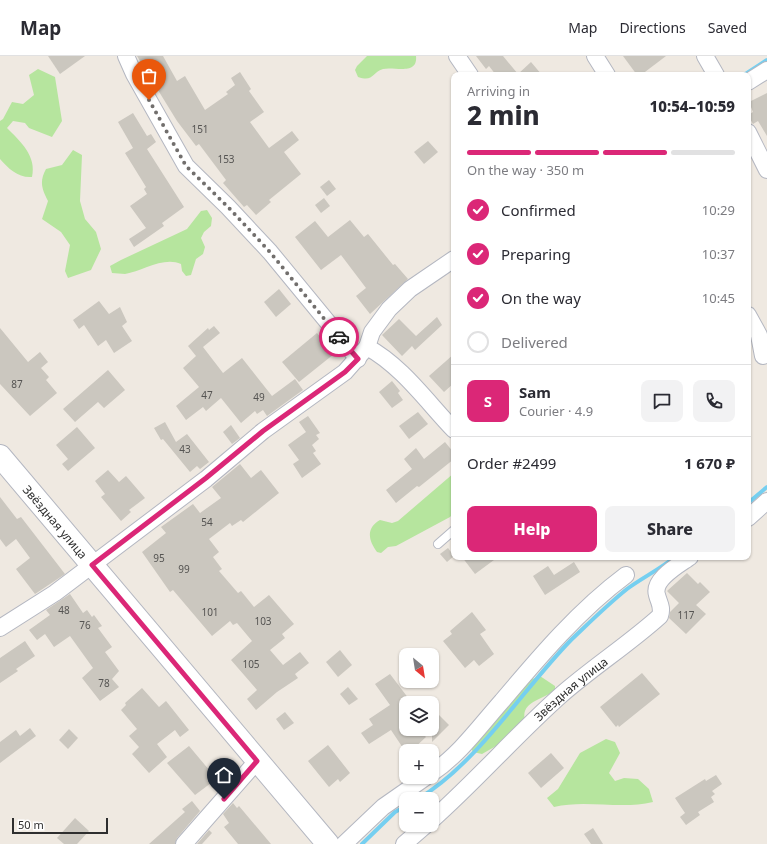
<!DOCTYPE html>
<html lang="en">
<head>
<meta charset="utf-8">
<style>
  :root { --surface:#fff; --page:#f2f2f3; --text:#2b2b33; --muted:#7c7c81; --line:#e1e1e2; --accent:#db2777 }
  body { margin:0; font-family:"Noto Sans",sans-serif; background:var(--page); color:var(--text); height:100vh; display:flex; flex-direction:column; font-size:15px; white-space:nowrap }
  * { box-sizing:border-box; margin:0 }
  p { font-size:13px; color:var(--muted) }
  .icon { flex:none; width:22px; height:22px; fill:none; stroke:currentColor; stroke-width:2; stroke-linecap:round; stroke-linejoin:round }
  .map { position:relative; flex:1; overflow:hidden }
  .drawer { position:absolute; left:451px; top:16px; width:300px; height:488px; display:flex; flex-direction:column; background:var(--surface); border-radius:8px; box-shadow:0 1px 3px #0004 }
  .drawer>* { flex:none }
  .needle { width:26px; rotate:150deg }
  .tools { position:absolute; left:399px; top:592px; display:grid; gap:8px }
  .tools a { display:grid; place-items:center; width:40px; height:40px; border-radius:8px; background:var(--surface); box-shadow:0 1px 3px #0004; font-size:20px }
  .scale { position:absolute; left:12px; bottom:10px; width:96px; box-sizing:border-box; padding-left:4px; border:2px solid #2e2e2e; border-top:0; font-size:11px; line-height:14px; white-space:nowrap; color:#2e2e2e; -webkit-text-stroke:3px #fff; paint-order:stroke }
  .pin { position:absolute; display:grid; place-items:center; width:34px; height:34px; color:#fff; margin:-41px -17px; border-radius:50% 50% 50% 0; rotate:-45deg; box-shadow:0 0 4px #0007 }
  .pin .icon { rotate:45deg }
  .courier { position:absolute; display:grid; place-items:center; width:40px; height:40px; margin:-20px; border:3px solid #db2777; border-radius:50%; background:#fff; color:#222; box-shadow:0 1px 5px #0007 }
  .summary em { font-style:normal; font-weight:800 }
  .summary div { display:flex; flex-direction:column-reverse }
  .summary { display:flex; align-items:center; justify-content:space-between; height:68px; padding:0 16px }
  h1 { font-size:26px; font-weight:800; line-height:30px }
  .bar { display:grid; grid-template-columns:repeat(4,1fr); gap:6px 4px; align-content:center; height:48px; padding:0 16px }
  .bar i { height:5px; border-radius:3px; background:var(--line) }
  .bar .current { background:var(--accent) }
  .bar p { grid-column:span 4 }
  .line { display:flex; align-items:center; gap:10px; padding:0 16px; border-top:1px solid var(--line) }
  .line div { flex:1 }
  .round { display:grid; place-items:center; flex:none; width:42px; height:42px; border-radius:8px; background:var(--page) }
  ol { padding:0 16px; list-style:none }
  li { display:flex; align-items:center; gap:12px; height:44px }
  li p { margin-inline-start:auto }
  li .icon { padding:4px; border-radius:50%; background:var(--accent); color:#fff; stroke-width:4 }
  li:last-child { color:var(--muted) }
  li i { width:22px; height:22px; border:2px solid var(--line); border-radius:50% }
  .primary-button { display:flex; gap:8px; margin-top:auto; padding:8px 16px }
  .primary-button a { flex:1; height:46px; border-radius:8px; background:var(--accent); color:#fff; font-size:16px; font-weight:800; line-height:46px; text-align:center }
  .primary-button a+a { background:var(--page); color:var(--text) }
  header { display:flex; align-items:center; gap:24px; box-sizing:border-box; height:56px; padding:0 20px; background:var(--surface); border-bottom:1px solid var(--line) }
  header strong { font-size:19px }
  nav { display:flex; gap:22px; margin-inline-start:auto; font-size:14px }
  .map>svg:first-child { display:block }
  .green { fill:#b6e59e }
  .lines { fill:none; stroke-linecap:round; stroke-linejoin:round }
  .stream { stroke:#75cff0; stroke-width:4 }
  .building { fill:#cbc7bf }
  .lane-casing { stroke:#b4b7c1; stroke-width:10 }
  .street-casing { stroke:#b4b7c1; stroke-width:18 }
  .secondary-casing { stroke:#b4b7c1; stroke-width:24 }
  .lane { stroke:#fff; stroke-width:8 }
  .street { stroke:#fff; stroke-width:16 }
  .secondary { stroke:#fff; stroke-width:22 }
  .done { stroke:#726f6d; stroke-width:4; stroke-dasharray:0 7.2 }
  .route { stroke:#db2777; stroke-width:5 }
  .labels { text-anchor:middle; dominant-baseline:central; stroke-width:3.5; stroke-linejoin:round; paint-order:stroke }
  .number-label { font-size:10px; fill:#555452 }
  .street-label { font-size:12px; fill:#2e2e2e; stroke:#fff }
</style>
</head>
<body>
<header>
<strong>Map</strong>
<nav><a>Map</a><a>Directions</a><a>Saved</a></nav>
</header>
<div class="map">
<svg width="767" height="788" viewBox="0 0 767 788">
  <rect width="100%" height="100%" fill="#efe9e1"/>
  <g class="green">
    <path d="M 367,0 L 416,0 C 418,20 394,10 383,13 C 371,17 374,26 358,21 L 355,14 L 357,10 Z"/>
    <path d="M 38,13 L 55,21 L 62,65 L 52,81 L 29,72 L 25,67 L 13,65 L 7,72 C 20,85 37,100 32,121 C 18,122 9,113 0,103 L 0,65 L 3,63 L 12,46 L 23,48 L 34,39 L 29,19 Z"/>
    <path d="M 73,94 L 82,99 L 80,145 L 85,163 L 96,176 L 101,193 L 91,214 L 68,222 L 65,215 L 70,189 L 61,176 L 42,163 L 48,145 C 42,133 39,126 46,113 L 62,109 Z"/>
    <path d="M 207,154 L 212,162 L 211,170 L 204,176 L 201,182 L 205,191 L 203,198 L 196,203 L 191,219 L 186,220 L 182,215 L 181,208 C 164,200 142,215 125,218 C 121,218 116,217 112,217 L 110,210 L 121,204 L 187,173 L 201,155 Z"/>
    <path d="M 454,417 L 454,457 L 450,461 L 396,490 L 388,491 L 381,497 L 377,496 C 368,484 366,472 380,464 L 392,467 L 398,465 Z"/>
    <path d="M 540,620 L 555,630 L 555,634 C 543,644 520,645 525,665 L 503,686 L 482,698 L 473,696 L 471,692 L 530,624 Z"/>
    <path d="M 606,683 L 615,686 L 620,697 L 609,717 L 615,725 L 624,722 L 638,723 L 649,733 L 653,746 C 620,754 586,743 554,751 L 547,742 L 558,733 L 580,697 Z"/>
  </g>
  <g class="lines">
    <g class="stream">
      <polyline points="744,19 767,4"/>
      <polyline points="748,447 767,431"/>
      <path d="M 418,743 C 478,707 522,634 571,584 C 589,567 607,549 627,533 C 642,522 660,513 675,501"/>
      <polyline points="362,788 395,756 406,750"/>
    </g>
  </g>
  <g class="building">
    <polygon points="48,0 85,0 60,18"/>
    <polygon points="137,0 163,0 177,25 185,20 205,54 228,38 226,36 235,29 231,22 240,16 251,33 249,35 264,56 250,66 269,92 292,75 299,84 284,96 301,118 269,144 271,146 256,159 247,149 244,151 223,127 226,124 199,88 196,90 177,65"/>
    <polygon points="476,0 503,0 518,18 531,6 542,19 496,19 489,10 486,13"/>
    <polygon points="623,0 666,0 641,19 637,19"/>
    <polygon points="767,37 767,80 758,65 753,68 748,59 753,56 749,46"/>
    <polygon points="133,57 147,80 151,78 156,86 147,93 184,151 162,167 164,170 134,191 129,183 146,172 130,150 147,138 144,133 146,131 125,97 133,92 118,66"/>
    <polygon points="428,85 438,96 424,108 414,96"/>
    <polygon points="329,124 336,133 327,140 320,131"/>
    <polygon points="324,142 330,150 321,157 315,149"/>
    <polygon points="350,164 364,181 368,178 393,209 395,208 408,223 370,258 356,240 366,232 341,199 321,214 295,181 315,165 328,181"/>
    <polygon points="279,233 291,248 276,261 264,246"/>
    <polygon points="99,245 109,258 120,251 127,266 122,270 132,285 114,297 106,284 98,290 84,269 79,273 73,264"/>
    <polygon points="437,261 442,269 415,294 412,290 402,300 382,279 399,263 416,280"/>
    <polygon points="214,270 220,277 203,291 223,317 242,302 272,340 295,323 303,334 267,360 263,354 257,358 255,355 241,367 221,342 206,355 203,351 186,364 176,350 199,331 183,312 196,300 188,290 208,272 209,274"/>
    <polygon points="0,272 28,306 40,296 48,306 41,312 49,321 46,324 57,337 30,360 0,328"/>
    <polygon points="317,277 334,298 299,326 282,306"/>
    <polygon points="454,298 454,327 444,336 429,320"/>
    <polygon points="108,314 125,334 104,352 98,346 75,366 63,353"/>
    <polygon points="392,325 400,335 398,337 403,344 392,352 379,336"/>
    <polygon points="418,356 428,368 409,383 399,370"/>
    <polygon points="308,360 320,377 316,379 319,383 312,389 316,395 313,397 321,408 302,422 293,408 299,404 288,389 306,376 299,366"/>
    <polygon points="165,366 176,386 187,378 209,406 200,413 197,410 190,416 163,383 161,384 154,372"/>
    <polygon points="231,369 240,382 232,388 223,376"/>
    <polygon points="77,371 95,392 68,415 62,408 68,403 56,389"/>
    <polygon points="445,386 454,397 454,403 419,431 417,430 396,447 386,434 412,413 404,403 416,392 424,403"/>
    <polygon points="240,408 251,422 261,414 279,437 243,466 241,464 232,470 230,467 209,483 219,496 213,501 222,513 219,515 238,537 241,535 254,551 269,539 294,568 282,578 285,582 270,594 283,609 300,596 309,607 295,618 298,622 277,636 256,654 247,643 257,634 231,604 252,585 237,567 233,569 230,565 212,580 173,534 170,536 142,496 166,477 161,471 193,448 200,457 221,442 212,431"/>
    <polygon points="108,414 119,426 126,420 145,442 129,454 131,456 121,465 101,441 105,438 95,425"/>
    <polygon points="0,441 17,463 21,461 65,518 35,538 16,513 30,502 16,483 6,491 0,483"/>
    <polygon points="448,492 454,500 447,506 440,498"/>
    <polygon points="462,501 498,501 475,518"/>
    <polygon points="574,506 580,516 545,539 533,520 548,510 554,519"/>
    <polygon points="687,517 698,528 700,526 710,536 696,549 706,558 686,578 669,562 670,556 679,547 667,535"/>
    <polygon points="70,538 83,557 87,554 92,561 94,559 102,570 98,572 112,591 105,596 119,615 112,623 119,631 100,645 82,622 93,612 70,580 54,591 45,578 37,584 29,574 50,559 46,554"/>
    <polygon points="472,556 486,574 480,578 494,598 479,610 474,604 465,612 443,585 452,578 450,575"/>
    <polygon points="25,585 35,600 16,613 18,615 0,627 0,602"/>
    <polygon points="340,594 352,609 338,621 326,606"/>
    <polygon points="642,617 660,638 619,671 618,669 616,671 600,651"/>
    <polygon points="390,618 412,647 406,647 406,673 418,673 426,681 411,695 405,695 391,674 369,688 361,677 373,669 369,663 390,649 375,628"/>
    <polygon points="348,631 358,643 349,649 340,638"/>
    <polygon points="142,632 159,651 166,645 189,674 180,681 175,674 157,688 167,701 149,717 132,698 139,691 129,680 137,673 121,654 126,649 125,647"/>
    <polygon points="432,652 449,669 432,686"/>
    <polygon points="285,656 294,667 284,674 276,663"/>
    <polygon points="30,672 36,680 0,707 0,686 16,674 20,680"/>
    <polygon points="69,673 78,682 68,693 59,684"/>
    <polygon points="328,689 350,717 340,726 338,723 329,731 308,705"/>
    <polygon points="189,690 215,721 209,725 211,727 195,739 167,707"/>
    <polygon points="551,697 564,712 541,732 528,717"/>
    <polygon points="716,719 722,728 712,735 715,738 711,741 714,746 698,756 700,759 686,769 680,761 685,757 675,742 705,723 706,725"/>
    <polygon points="192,745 200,755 177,782 175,788 149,788 185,756 182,753"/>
    <polygon points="233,747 237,752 239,750 271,788 238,788 224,771 229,767 223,758"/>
    <polygon points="75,762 89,775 77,788 64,788 57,782"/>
    <polygon points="593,772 603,788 591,788 584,778"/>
    <polygon points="209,774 212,777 202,788 197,788"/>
  </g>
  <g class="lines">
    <g class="lane-casing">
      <polyline id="lane" points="438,488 454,474"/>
    </g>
    <g class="street-casing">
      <g id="street">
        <polyline points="126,0 134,18 186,110 228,151 270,196 358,303"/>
        <polyline points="457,0 470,19"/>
        <polyline points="595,0 607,19"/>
        <polyline points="705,0 716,19"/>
        <polyline points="748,26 767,14"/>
        <polyline points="748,76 767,114"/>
        <polyline points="748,259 759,279 763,300"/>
        <path d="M 367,291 C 402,310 427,346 454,374"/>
        <polyline points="748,462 767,445"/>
        <polyline points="0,572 55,537 206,423 263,375 345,316 367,291 372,276 389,253 410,233 454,203"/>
        <path d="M 432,717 C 460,698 479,671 502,645 C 540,600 579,554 626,519"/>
        <path id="s1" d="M 432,764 C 477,724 516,679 561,639 C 593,611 629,588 660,560 C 663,551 659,547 657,539 C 652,523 679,509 690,501"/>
        <polyline points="184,788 257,705"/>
        <polyline points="344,788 383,751 426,721"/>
        <polyline points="404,788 426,769"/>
      </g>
    </g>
    <g class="secondary-casing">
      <g id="secondary">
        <path id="s2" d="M 0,400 L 328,788"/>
      </g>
    </g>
    <use href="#lane" class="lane"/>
    <use href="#street" class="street"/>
    <use href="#secondary" class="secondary"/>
  </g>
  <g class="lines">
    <polyline class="done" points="149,44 186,110 228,151 270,196 339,281"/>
    <polyline class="route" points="224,743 257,705 92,509 206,422 263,375 345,316 358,303 339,281"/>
  </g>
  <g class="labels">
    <g class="number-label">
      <text x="200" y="73">151</text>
      <text x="226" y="103">153</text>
      <text x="17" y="328">87</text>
      <text x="207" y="339">47</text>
      <text x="259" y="341">49</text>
      <text x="185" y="393">43</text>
      <text x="207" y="466">54</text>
      <text x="159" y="502">95</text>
      <text x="184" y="513">99</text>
      <text x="64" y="554">48</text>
      <text x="210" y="556">101</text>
      <text x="686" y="559">117</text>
      <text x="263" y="565">103</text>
      <text x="85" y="569">76</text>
      <text x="251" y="608">105</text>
      <text x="104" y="627">78</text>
    </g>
    <g class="street-label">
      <text stroke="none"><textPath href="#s2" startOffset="86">Звёздная улица</textPath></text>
      <text stroke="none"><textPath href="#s1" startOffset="191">Звёздная улица</textPath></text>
    </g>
  </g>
</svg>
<div class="tools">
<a><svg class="needle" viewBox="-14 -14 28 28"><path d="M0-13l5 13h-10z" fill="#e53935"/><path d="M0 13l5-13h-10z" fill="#7c7c81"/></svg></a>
<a><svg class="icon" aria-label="layers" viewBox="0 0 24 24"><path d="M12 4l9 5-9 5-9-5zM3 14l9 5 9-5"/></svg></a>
<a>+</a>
<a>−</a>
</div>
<div class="scale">50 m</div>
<div class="pin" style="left:149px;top:44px;background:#ea580c"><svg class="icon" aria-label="bag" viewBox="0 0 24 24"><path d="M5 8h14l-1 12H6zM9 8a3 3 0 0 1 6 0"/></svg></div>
<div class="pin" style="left:224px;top:743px;background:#1f2937"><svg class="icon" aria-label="home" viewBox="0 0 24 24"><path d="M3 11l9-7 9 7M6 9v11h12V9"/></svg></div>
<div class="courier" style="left:339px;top:281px"><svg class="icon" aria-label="car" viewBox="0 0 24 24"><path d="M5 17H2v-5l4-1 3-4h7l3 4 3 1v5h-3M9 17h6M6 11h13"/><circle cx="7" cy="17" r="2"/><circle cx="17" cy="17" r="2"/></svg></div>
<section class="drawer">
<div class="summary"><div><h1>2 min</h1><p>Arriving in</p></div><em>10:54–10:59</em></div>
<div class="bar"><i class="current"></i><i class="current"></i><i class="current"></i><i></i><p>On the way · 350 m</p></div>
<ol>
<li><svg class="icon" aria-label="check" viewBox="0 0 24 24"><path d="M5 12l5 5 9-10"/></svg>Confirmed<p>10:29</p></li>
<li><svg class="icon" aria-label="check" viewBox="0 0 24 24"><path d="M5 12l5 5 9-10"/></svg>Preparing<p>10:37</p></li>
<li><svg class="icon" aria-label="check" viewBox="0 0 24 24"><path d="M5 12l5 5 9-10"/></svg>On the way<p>10:45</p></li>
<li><i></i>Delivered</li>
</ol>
<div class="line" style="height:72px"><b class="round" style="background:var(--accent);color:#fff">S</b><div><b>Sam</b><p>Courier · 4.9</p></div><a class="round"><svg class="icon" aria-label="chat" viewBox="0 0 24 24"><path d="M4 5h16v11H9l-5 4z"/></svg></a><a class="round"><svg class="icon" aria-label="phone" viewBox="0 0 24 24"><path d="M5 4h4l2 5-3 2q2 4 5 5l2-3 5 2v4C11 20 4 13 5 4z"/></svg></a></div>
<div class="line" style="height:52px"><div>Order #2499</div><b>1 670 ₽</b></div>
<div class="primary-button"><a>Help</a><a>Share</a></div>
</section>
</div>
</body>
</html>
